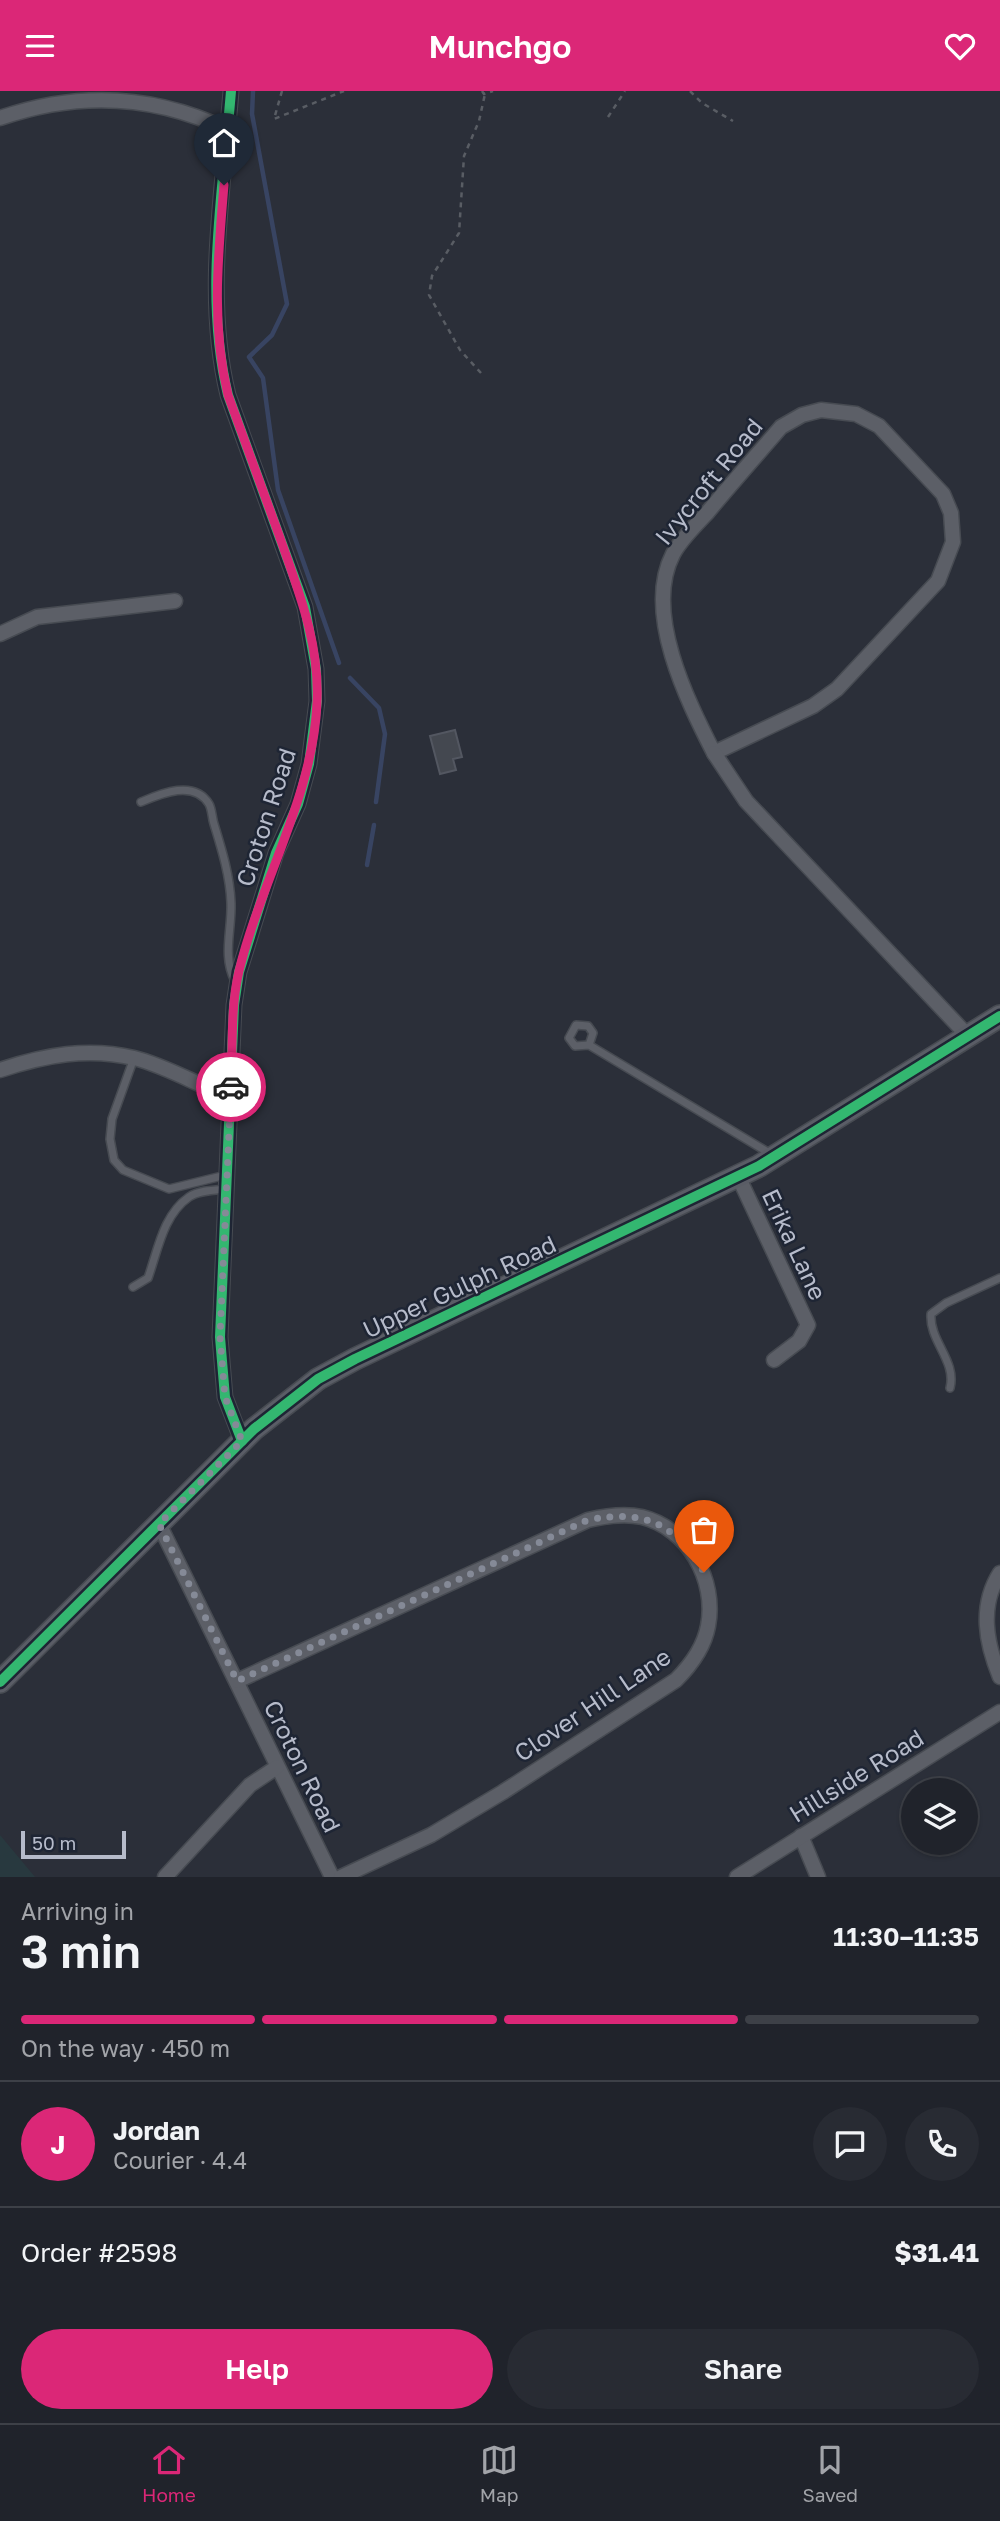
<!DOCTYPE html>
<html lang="en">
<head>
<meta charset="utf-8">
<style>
  :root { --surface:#20232b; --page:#282b33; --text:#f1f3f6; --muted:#a2a4a9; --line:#3d4047; --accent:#db2777 }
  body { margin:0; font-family:"Golos Text",sans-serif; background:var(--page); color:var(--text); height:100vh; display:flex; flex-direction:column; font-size:26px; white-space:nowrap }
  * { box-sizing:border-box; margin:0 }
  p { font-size:23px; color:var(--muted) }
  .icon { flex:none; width:38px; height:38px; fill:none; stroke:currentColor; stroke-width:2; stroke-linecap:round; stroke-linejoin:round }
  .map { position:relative; height:1786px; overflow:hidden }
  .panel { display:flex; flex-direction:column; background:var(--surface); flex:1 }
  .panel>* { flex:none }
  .tools { position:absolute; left:901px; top:1687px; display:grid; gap:14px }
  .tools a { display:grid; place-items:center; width:77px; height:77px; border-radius:50%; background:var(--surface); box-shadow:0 2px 5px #0004,0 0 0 2px var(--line); font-size:35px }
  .scale { position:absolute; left:21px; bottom:18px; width:105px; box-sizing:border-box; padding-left:7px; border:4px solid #b6bbca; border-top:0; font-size:19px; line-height:24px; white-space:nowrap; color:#b6bbca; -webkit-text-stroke:5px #1e2534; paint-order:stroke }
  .pin { position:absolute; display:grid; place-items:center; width:60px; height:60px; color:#fff; margin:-72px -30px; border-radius:50% 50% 50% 0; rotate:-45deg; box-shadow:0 0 7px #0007 }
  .pin .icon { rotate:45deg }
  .courier { position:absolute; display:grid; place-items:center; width:70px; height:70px; margin:-35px; border:5px solid #db2777; border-radius:50%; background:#fff; color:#222; box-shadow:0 2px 9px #0007 }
  .overview em { font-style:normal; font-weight:600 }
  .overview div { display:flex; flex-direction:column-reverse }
  .overview { display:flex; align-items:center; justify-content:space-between; height:119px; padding:0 21px }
  h1 { font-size:46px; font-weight:600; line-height:52px }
  .bar { display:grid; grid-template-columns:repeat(4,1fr); gap:10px 7px; align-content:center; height:84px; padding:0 21px }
  .bar i { height:9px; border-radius:5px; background:var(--line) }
  .bar .selected { background:var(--accent) }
  .bar p { grid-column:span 4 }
  .line { display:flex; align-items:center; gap:18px; padding:0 21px; border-top:2px solid var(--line) }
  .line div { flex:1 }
  .round { display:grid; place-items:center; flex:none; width:74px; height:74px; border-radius:37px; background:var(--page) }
  .button { display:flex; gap:14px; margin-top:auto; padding:14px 21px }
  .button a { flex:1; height:80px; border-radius:42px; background:var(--accent); color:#fff; font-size:28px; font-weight:600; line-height:80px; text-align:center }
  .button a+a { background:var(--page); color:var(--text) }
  header { display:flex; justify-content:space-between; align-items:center; height:91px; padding:0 21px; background:var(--accent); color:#fff; font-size:32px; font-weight:600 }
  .tab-bar { display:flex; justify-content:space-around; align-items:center; height:98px; border-top:2px solid var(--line); background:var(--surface); font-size:19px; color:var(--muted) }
  .tab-bar a { display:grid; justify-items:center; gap:4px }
  .tab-bar .selected { color:var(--accent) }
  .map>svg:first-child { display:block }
  .green { fill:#28393f }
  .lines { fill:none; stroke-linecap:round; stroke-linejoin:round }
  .stream { stroke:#384462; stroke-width:4.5 }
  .building { fill:#444850; stroke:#535761; stroke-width:2 }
  .lane-casing { stroke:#474b52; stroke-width:10 }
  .street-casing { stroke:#474b52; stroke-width:17 }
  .secondary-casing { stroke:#474b52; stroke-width:24 }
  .path { stroke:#595d64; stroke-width:2.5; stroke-dasharray:5 5; stroke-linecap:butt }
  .lane { stroke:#5c5f67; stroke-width:7 }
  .street { stroke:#5c5f67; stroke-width:14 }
  .secondary { stroke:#5a5d66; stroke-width:21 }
  .cycleway-casing { stroke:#1e2534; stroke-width:15 }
  .cycleway { stroke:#33b770; stroke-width:10 }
  .done { stroke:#858a97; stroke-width:7; stroke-dasharray:0 12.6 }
  .route { stroke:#db2777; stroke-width:9 }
  .labels { text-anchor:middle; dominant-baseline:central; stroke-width:5; stroke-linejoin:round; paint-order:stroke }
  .street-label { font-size:24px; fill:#b6bbca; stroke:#1e2534 }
</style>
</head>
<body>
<header><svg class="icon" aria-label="menu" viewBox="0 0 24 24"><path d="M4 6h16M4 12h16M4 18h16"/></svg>Munchgo<svg class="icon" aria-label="heart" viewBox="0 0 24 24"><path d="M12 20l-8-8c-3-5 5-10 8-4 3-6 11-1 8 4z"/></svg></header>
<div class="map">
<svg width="1000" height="1786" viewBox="0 0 1000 1786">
  <rect width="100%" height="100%" fill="#2b2f39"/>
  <polygon class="green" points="0,1744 35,1786 0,1786"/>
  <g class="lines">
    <g class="stream">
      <polyline points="253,0 252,23 287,213 272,244 249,266 263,287 278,399 339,572"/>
      <polyline points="350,587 379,617 385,643 376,711"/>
      <polyline points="367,774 374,734"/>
    </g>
  </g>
  <polygon class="building" points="455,639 462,666 453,668 456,679 440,683 430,645"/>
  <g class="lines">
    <g class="lane-casing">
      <g id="lane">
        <path d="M 141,711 C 160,703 194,688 209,713 C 212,718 212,727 214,733 C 222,759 230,785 231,812 C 232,839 222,865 235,890"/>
        <polyline points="589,954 593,942 588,935 576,934 569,947 575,955 589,954 771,1063"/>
        <polyline points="134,967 112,1028 110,1048 114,1069 123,1079 169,1098 226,1084"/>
        <path d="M 133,1196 L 148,1187 C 158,1159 163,1124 189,1106 C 199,1099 216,1099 227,1098"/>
        <path d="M 950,1297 C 957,1270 929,1250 931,1223 L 946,1212 L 1000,1187"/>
      </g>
    </g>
    <g class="street-casing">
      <g id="street">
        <path d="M 231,0 C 223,100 204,206 228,304 L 305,516 L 316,578 L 317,610 L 309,673 L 298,713 L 276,762 L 239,881 L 234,914 L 220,1246 L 225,1306 L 242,1350"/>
        <path d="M 0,27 C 78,0 153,3 228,39"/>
        <path d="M 821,319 L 856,323 L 879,335 L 943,403 L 951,422 L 953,451 L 938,490 L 837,598 L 813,615 L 714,662 C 687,609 643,521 673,463 C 681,448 695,435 707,422 C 731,393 756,365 781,336 L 802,324 Z"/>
        <polyline points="0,543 37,526 175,510"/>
        <polyline points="714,662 746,710 968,945"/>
        <path d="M 0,979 C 45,964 88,956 134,967 C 167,975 199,995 230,1006"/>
        <polyline points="738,1085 808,1234 799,1250 774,1269"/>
        <polyline points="159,1433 332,1786"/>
        <path d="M 1000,1482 C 979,1515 986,1552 1000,1586"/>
        <path d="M 237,1590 L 588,1429 C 605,1425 624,1422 642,1426 C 688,1437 717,1489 708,1535 C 704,1557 691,1574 676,1589 L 503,1701 L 431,1744 L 341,1786"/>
        <polyline points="801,1745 818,1786"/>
        <polyline points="165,1786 250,1694 277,1676"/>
        <polyline points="737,1786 1000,1621"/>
      </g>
    </g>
    <g class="secondary-casing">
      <polyline id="secondary" points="0,1591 254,1338 318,1288 355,1268 759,1075 1000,925"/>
    </g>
    <g class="path">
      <polyline points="282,0 274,28 344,0"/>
      <polyline points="482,0 484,3 493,0"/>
      <polyline points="690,0 702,12 733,30"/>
      <polyline points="608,26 625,0"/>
      <polyline points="481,282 460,259 429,204 432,185 459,142 464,65 479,30 485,3"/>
    </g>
    <use href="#lane" class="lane"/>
    <use href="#street" class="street"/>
    <use href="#secondary" class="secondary"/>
    <g class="cycleway-casing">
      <g id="cycleway">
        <path d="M 231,0 C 223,100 204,206 228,304 L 305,516 L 316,578 L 317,610 L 309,673 L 298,713 L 276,762 L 239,881 L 234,914 L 220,1246 L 225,1306 L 242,1350"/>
        <polyline points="0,1591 254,1338 318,1288 355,1268 759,1075 1000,925"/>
      </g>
    </g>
    <use href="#cycleway" class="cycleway"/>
  </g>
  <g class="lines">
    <path class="done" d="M 231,996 L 220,1246 L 225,1306 L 242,1350 L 159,1433 L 237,1590 L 588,1429 C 645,1418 674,1432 704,1481"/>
    <path class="route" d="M 224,94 C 218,166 211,233 228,304 C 245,351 262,397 279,444 C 298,499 320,552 317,612 C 313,705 261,790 239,880 C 230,918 233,958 231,996"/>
  </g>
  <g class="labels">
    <g class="street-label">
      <text transform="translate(708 390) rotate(-51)">Ivycroft Road</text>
      <text transform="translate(265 726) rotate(-72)">Croton Road</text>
      <text transform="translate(795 1153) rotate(65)">Erika Lane</text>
      <text transform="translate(459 1195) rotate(-25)">Upper Gulph Road</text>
      <text transform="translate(592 1613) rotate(-34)">Clover Hill Lane</text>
      <text transform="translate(303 1675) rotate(64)">Croton Road</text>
      <text transform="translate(856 1684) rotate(-32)">Hillside Road</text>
    </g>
  </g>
</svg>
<div class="tools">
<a><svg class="icon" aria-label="layers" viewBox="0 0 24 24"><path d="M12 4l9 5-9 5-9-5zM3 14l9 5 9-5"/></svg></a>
</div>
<div class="scale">50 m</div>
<div class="pin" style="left:704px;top:1481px;background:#ea580c"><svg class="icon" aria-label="bag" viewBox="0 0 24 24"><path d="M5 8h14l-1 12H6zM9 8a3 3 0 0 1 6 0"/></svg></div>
<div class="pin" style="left:224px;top:94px;background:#1f2937"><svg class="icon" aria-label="home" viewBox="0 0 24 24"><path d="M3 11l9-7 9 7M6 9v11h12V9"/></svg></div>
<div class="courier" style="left:231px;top:996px"><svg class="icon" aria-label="car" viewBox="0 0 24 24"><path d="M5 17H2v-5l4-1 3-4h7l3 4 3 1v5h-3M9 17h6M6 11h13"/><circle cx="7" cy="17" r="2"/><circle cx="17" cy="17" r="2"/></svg></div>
</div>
<section class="panel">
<div class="overview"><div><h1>3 min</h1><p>Arriving in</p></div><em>11:30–11:35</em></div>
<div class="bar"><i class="selected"></i><i class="selected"></i><i class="selected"></i><i></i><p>On the way · 450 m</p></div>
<div class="line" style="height:126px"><b class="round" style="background:var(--accent);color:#fff">J</b><div><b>Jordan</b><p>Courier · 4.4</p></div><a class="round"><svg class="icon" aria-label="chat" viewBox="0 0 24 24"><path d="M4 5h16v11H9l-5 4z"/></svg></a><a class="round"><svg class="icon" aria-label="phone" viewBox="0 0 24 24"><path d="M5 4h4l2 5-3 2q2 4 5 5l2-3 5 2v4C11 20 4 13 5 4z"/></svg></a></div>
<div class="line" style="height:91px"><div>Order #2598</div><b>$31.41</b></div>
<div class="button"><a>Help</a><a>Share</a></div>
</section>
<nav class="tab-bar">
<a class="selected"><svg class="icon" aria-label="home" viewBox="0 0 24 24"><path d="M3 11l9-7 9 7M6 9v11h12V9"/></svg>Home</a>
<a><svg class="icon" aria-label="map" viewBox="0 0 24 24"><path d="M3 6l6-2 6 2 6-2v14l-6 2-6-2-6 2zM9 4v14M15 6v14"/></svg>Map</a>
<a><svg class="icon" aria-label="saved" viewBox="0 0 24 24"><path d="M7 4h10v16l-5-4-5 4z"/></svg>Saved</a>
</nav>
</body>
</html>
